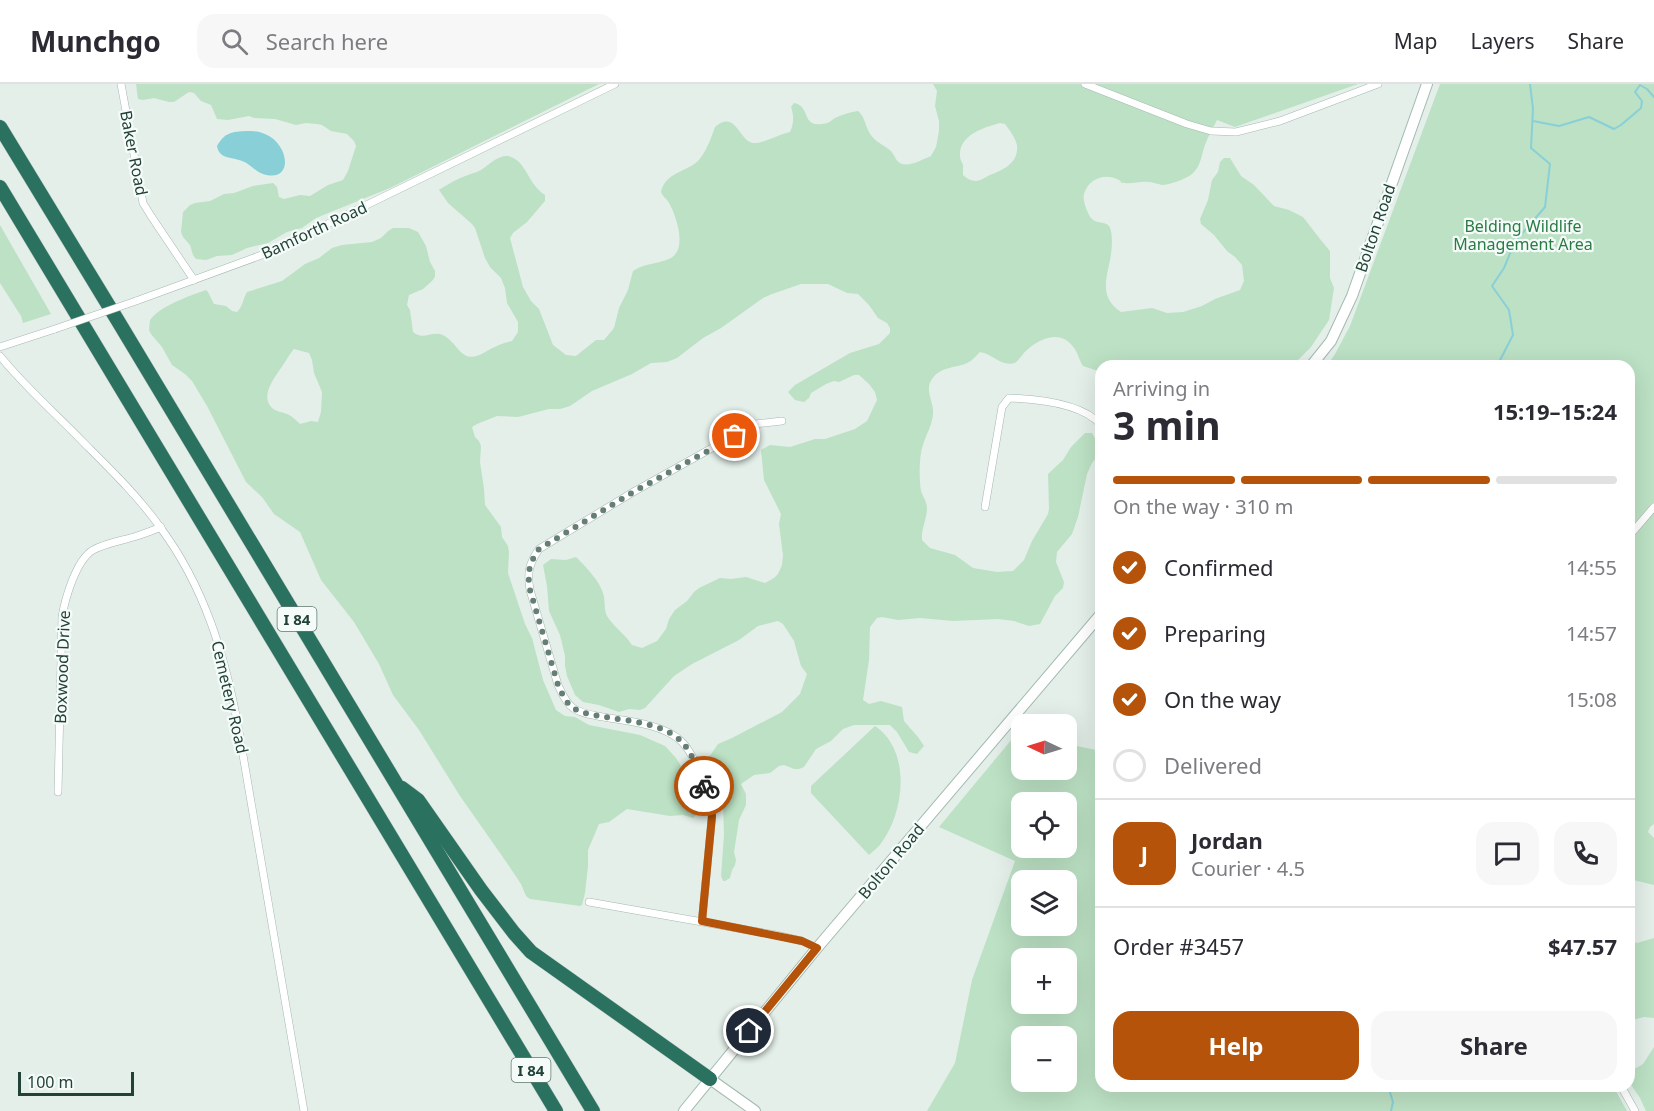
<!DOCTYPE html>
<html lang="en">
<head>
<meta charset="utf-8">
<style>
  :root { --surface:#fff; --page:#f7f7f7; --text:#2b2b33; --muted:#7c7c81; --line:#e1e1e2; --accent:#b45309 }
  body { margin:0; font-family:"Noto Sans",sans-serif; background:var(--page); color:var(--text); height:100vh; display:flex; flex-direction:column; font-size:22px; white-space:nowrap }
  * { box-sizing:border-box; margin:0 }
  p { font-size:20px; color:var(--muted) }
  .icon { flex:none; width:33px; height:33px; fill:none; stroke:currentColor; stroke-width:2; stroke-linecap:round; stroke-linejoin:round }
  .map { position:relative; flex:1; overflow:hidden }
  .sheet { position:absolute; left:1095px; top:276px; width:540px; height:732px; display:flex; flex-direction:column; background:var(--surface); border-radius:18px; box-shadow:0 6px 24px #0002 }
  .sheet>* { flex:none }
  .needle { width:39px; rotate:274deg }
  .fabs { position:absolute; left:1011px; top:630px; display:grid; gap:12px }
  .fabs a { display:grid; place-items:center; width:66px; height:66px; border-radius:12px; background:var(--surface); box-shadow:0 6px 24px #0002; font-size:30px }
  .scale { position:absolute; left:18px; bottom:15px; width:116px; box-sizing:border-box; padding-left:6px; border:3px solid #224238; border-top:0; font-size:16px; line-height:21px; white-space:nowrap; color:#224238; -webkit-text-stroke:4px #f5fbf8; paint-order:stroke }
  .pin { position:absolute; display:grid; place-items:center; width:51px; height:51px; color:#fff; margin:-26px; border:3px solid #fff; border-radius:50%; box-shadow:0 2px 6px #0007 }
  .courier { position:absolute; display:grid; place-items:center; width:60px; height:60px; margin:-30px; border:4px solid #b45309; border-radius:50%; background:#fff; color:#222; box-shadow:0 2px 8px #0007 }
  .headline em { font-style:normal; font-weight:700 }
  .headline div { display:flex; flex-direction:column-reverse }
  .headline { display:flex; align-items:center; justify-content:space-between; height:102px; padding:0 18px }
  h1 { font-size:39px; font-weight:700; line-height:45px }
  .bar { display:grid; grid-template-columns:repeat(4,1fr); gap:9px 6px; align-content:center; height:72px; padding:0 18px }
  .bar i { height:8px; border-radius:4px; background:var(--line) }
  .bar .selected { background:var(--accent) }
  .bar p { grid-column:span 4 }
  .line { display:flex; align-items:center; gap:15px; padding:0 18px; border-top:2px solid var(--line) }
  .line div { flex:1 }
  .round { display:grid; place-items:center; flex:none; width:63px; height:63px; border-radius:18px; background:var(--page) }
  ol { padding:0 18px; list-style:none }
  li { display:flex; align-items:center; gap:18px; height:66px }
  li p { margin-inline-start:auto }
  li .icon { padding:6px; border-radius:50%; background:var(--accent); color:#fff; stroke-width:4 }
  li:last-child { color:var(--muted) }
  li i { width:33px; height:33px; border:3px solid var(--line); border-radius:50% }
  .primary-button { display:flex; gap:12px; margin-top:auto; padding:12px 18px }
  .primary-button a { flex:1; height:69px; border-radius:18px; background:var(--accent); color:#fff; font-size:24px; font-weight:700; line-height:69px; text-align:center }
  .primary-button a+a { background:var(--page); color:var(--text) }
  header { display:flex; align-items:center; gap:36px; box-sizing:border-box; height:84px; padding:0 30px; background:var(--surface); border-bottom:2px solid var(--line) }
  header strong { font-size:28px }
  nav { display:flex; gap:33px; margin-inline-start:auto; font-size:21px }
  .search { width:420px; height:54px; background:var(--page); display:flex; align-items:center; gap:15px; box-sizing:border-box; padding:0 21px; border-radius:18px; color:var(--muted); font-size:22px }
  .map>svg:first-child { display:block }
  .green { fill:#bce1c4; fill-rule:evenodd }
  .water { fill:#89cfd7 }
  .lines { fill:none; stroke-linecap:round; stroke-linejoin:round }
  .stream { stroke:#89cfd7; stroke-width:2 }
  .street-casing { stroke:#a6b8b0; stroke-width:8 }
  .secondary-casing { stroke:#a2bbb1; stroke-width:12 }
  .highway-casing { stroke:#c1cac7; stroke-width:15 }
  .street { stroke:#fff; stroke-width:7 }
  .secondary { stroke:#fff; stroke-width:10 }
  .highway { stroke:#2b715f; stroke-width:14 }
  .street-bridge-casing { stroke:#a6b8b0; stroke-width:8; stroke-linecap:butt }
  .street-bridge { stroke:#fff; stroke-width:7 }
  .done { stroke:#667f76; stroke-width:6; stroke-dasharray:0 10.8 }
  .route { stroke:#b45309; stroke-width:8 }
  .labels { text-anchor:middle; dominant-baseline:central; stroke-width:4.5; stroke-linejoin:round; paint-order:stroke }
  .shield { fill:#f5fbf8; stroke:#617a72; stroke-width:1.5 }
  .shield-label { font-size:15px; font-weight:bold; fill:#224238 }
  .street-label { font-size:16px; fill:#224238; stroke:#f5fbf8 }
  .park-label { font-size:16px; fill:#297c44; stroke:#f5fbf8 }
</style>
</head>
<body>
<header>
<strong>Munchgo</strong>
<div class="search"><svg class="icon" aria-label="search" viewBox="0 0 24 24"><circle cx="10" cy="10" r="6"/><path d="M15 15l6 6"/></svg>Search here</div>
<nav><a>Map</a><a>Layers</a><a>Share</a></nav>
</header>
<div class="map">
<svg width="1654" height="1027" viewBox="0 0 1654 1027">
  <rect width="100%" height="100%" fill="#e4efe9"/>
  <g class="green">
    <polygon points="136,0 599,0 390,104 316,134 302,144 287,148 268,159 247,164 232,171 217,172 206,176 196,175 193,171 190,161 183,153 181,148 183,128 190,121 195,119 210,117 224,110 234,109 253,102 273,99 277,103 279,113 284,115 300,111 310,112 328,101 343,96 348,87 356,62 354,57 347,50 331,47 322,41 317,40 306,39 296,41 275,35 254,34 249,32 228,36 217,35 211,21 201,17 194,9 189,8 174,18 169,18 154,14 143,16 138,15"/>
    <path d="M 933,0 L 1358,0 L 1235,43 L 1217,36 C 1213,44 1208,52 1205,61 C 1201,72 1201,82 1192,90 C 1186,95 1169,101 1162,101 C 1157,100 1153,98 1148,98 C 1140,97 1133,100 1125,99 C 1117,98 1125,99 1117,95 C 1103,89 1088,96 1084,110 C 1082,116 1088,131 1092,135 C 1097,140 1105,137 1109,142 C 1113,148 1112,163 1111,170 C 1108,192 1097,212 1121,228 L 1152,224 L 1167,229 L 1183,228 L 1202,222 L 1215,215 L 1240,206 L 1244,197 L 1242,181 L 1235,173 L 1227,167 L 1214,151 L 1201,140 L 1200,135 L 1208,116 L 1212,96 L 1218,88 L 1220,78 L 1224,74 L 1230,74 L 1241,92 L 1254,101 L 1274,122 L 1289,126 L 1303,133 L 1320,155 L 1330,167 L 1330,194 L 1334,204 L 1329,236 L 1311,263 L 1292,282 L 1101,282 L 1101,288 L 1083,282 C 1079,276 1078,269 1074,264 C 1062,246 1042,253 1028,265 C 1023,269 1020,275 1015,279 C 1001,283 993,270 980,268 C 976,272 971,278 965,280 C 954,284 940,283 932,295 C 924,307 934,317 933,330 C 932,342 926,350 923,361 C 919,371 919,396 921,407 C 923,413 927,418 927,424 C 927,435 921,445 922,456 L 930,464 L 955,471 L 973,484 L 997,488 L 1013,487 L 1024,476 L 1032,457 L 1048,430 L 1049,425 L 1048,390 L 1063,376 L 1071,363 L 1085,349 L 1092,349 L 1096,356 L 1101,360 L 1101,368 L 1092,379 L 1087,390 L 1078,433 L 1072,450 L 1057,468 L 1056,478 L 1064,498 L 1063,504 L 1055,512 L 1040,540 L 1029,542 L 1014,537 L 998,535 L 953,537 L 920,534 L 898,536 L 882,533 L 877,534 L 870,543 L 869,576 L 863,616 L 869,620 L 881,617 L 902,623 L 904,637 L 918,653 L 924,662 L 917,670 L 909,668 L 897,648 L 890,641 L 854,641 L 843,645 L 831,657 L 816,665 L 804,683 L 799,685 L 794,685 L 784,681 L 779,682 L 770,689 L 754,691 L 741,700 L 746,710 L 746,721 L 739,736 L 734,768 L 736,776 L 735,781 L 732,786 L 730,794 L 725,797 L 723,797 L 721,792 L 724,751 L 723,721 L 709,681 L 709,673 L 718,660 L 732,654 L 782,628 L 800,610 L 807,590 L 801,582 L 794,557 L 783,540 L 778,537 L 758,542 L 739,556 L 692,580 L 674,592 L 645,624 L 640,626 L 629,625 L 619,628 L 599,621 L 583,618 L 575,611 L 567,592 L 565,582 L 565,572 L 560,551 L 549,527 L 547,502 L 543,481 L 551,475 L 566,476 L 576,473 C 585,482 602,499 604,513 C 605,519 604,525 607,532 C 613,542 625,550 632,561 L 642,564 L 657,557 L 666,545 L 669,535 L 675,526 L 687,517 L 694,508 L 699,504 L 720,494 L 731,495 L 746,493 L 765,499 L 774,494 L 778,490 L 782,481 L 783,471 L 779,440 L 781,430 L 764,396 L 761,366 L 770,361 L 790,363 L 815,355 L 825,355 L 855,345 L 867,337 L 877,316 L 875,308 L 869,300 L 859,291 L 854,291 L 839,298 L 834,297 L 826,300 L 811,309 L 809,314 L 804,318 L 795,316 L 788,308 L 795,301 L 850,269 L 879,260 L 890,249 L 890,244 L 887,239 L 878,234 L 869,221 L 858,210 L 847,209 L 828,200 L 801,200 L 772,210 L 763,214 L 721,244 L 703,254 L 677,274 L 667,278 L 651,279 L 632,290 L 592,307 L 570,322 L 560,325 L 549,325 L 518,333 L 497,332 L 477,340 L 472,343 L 475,353 L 479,357 L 481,362 L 480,378 L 484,405 L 485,421 L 501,443 L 502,453 L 508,462 L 509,468 L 508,489 L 525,540 L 532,554 L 543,596 L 556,626 L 565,632 L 575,633 L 589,641 L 640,651 L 665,662 L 676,674 L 687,692 L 689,708 L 697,725 L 697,730 L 693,734 L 683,731 L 670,732 L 627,725 L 609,738 L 599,740 L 588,766 L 588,782 L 585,809 L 582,821 L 580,822 L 530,815 L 526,812 L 521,800 L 507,779 L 460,712 L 419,646 L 393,611 L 379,580 L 354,538 L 321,496 L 300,448 L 274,430 L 262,413 L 246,398 L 207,322 L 192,297 L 185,290 L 172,281 L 162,263 L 151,250 L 149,246 L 150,236 C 160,222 189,212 206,206 L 208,208 L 214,220 L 226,222 L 232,227 L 237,228 C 243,222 243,215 247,208 L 282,197 L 305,180 L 319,174 L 332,164 L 342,161 L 372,158 L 381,154 L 388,147 L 393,144 L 409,144 L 418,148 L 426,162 L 430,178 L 435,187 L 435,193 L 432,197 L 423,205 L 409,211 L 407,221 L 410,226 L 413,248 C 422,256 430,248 440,250 C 447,252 453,259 458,265 C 472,282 483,267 499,261 C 503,259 508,258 512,257 L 518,248 L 518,238 L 507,219 L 505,204 L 501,194 L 490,183 L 485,174 L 475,144 L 472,140 L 448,119 L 439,106 C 451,98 463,92 477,88 C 490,83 502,62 519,78 C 529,89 532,103 545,111 L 545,117 L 527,138 L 513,149 L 510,154 L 523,203 L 531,217 L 539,225 L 553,261 L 566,271 L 576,272 L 596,256 L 604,256 L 614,244 L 619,224 L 628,206 L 633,187 C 644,179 658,180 669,175 C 688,167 677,133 669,119 C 667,115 663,113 661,108 C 665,89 685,88 697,78 C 705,71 712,52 715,43 C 736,25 739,57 753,59 C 762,60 780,50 790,48 C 794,40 794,31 791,23 L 794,19 C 811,22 801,43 822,40 C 827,40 831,37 835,34 C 841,31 851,28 858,27 C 865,33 865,41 869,48 C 874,57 880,59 887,64 C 892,67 893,70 896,75 C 903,87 921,76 931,72 L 936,63 L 939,47 L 939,37 L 935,22 L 937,7 ZM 1000,39 L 1005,40 C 1010,47 1015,53 1017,61 C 1019,79 1003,86 990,91 C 986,93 980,97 976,97 C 971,97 966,94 963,91 C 963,88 963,84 963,81 C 961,76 960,76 960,71 C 959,51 985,43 1000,39 ZM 294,265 L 309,269 L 312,276 L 314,289 L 322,308 L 321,328 L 318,338 L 311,337 L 300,340 C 297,337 293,333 289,331 C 284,328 276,328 272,324 C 259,311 276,292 283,281 C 287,276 289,270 294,265 Z"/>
    <polygon points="1440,0 1654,0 1654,740 1650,743 1648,748 1654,754 1654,801 1629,795 1629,282 1327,282 1335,270 1350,242"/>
    <polygon points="0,141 51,230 23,239 21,232 0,199"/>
    <path d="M 875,642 C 912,667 905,730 879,762 C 876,765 872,768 869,771 L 811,709 L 811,702 Z"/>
    <path d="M 1017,649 L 1021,650 L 1022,686 L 1066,686 L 1067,660 L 1101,667 L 1101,1002 L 1613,1002 L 1627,1027 L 927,1027 L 955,979 L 972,896 L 1015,777 L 939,743 ZM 1022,718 L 1066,718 L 1066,764 L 1022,764 ZM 1022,796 L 1066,796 L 1066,842 L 1022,842 ZM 1022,874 L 1066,874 L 1066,920 L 1022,920 ZM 1022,952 L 1066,952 L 1066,998 L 1022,998 Z"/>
    <polygon points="1654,854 1654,934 1644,933 1629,937 1629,856 1637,859"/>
    <polygon points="1654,963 1654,1027 1646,1027 1640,1014 1629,998 1629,990 1631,987 1643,980"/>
  </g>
  <path class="water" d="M 246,47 C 253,47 259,47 265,50 C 290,60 294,100 263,90 C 254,87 249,78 239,76 C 229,73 219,74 217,62 C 225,48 232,48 246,47 Z"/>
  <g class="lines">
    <g class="stream">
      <polyline points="1533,37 1559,42 1589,33 1614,45 1621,41 1641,24 1642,17 1635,8 1640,1 1647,5 1654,13"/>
      <polyline points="1497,282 1513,251 1509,226 1492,202 1504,184 1511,167 1519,153 1545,123 1550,80 1531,64 1533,25 1530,0"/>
      <polyline points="1388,1002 1393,1018 1391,1027"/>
    </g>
    <g class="street-casing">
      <g id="street">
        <polyline points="121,0 143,119 151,132 194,196"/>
        <polyline points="1085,0 1187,40 1211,47 1236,48 1280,37 1378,0"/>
        <polyline points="136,217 270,168 615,0"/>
        <polyline points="0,263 55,245"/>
        <path d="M 0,272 C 25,303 56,330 83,358 C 110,385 138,412 160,443 C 204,502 225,571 238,642 L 304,1027"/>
        <path d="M 985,423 L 1002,323 L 1009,314 C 1036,315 1082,319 1101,341"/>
        <polyline points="1629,452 1654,423"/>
        <path d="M 58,708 L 62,533 C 65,515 76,476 93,466 C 106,459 120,457 134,453 C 143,450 152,447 161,443"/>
        <polyline points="589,818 776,851 802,857 817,864"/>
        <path d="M 702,837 L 712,732 C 709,712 696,671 681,657 C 663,640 627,637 603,633 C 592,631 582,630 573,624 C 565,618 562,609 558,601 L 530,506 C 527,488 529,480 539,465 L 635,407 L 755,340 L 782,337"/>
        <polyline points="1621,1002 1635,1027"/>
      </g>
    </g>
    <g class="secondary-casing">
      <g id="secondary">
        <polyline points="1311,282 1331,257 1352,212 1427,0"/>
        <polyline points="710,995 755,1027"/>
        <polyline points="684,1027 817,864 1101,530"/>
      </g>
    </g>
    <g class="highway-casing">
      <g id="highway">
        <polyline points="0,43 118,237 593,1027"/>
        <polyline points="0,103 556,1027"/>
        <polyline points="402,704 418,716 481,806 514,849 531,868 710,995"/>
      </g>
    </g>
    <use href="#street" class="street"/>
    <use href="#secondary" class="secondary"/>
    <use href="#highway" class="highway"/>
    <g class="street-bridge-casing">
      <polyline id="street-bridge" points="55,245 136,217"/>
    </g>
    <use href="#street-bridge" class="street-bridge"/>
  </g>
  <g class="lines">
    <path class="done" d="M 704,702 C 698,687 692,667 680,656 C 661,639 629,637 605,633 C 594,631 583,630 573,624 C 565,618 562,609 558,601 L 530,506 C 527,488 529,480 539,465 L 635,407 L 735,352"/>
    <polyline class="route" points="704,702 709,716 712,732 702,837 802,857 817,864 749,947"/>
  </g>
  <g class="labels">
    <g class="shield">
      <rect x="277.5" y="523" width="39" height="24" rx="4.5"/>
      <rect x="511.5" y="974" width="39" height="24" rx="4.5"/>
    </g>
    <g class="shield-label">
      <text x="297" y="535">I 84</text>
      <text x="531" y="986">I 84</text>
    </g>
    <g class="street-label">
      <text transform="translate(134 69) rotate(79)">Baker Road</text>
      <text transform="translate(1375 144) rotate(-71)">Bolton Road</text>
      <text transform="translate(314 146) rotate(-25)">Bamforth Road</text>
      <text transform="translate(62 583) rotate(-88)">Boxwood Drive</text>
      <text transform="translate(230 613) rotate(77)">Cemetery Road</text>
      <text transform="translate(891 777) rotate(-50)">Bolton Road</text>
    </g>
    <g class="park-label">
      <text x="1523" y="142">Belding Wildlife<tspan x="1523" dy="18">Management Area</tspan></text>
    </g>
  </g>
</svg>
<div class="fabs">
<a><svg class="needle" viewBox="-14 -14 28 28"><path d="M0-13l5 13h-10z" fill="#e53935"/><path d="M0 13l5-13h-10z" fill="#7c7c81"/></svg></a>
<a><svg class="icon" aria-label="locate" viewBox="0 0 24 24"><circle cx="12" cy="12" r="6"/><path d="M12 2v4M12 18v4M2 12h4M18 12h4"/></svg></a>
<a><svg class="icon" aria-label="layers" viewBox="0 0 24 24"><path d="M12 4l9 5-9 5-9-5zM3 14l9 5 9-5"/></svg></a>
<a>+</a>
<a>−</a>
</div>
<div class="scale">100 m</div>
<div class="pin" style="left:735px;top:352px;background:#ea580c"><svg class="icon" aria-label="bag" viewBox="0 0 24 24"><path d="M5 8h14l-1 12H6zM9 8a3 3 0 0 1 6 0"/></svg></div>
<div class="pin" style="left:749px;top:947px;background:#1f2937"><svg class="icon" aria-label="home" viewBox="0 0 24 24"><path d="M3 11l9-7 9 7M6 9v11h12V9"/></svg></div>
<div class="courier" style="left:704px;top:702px"><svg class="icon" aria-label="bike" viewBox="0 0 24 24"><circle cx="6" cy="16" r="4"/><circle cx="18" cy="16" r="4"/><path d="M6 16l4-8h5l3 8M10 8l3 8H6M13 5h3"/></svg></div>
<section class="sheet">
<div class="headline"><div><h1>3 min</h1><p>Arriving in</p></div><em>15:19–15:24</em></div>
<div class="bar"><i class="selected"></i><i class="selected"></i><i class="selected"></i><i></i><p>On the way · 310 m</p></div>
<ol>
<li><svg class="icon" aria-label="check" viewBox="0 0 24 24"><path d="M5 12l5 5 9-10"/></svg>Confirmed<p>14:55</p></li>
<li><svg class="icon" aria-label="check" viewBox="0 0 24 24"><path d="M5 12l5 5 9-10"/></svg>Preparing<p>14:57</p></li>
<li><svg class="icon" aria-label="check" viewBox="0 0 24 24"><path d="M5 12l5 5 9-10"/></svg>On the way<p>15:08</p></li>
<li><i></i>Delivered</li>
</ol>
<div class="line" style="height:108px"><b class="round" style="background:var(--accent);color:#fff">J</b><div><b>Jordan</b><p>Courier · 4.5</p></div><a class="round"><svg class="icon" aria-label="chat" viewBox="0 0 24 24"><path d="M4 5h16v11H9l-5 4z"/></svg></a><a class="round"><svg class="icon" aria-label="phone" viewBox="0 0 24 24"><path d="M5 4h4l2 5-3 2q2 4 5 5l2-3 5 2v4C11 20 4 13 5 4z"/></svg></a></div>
<div class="line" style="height:78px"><div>Order #3457</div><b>$47.57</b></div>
<div class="primary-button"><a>Help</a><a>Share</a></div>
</section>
</div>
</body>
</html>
